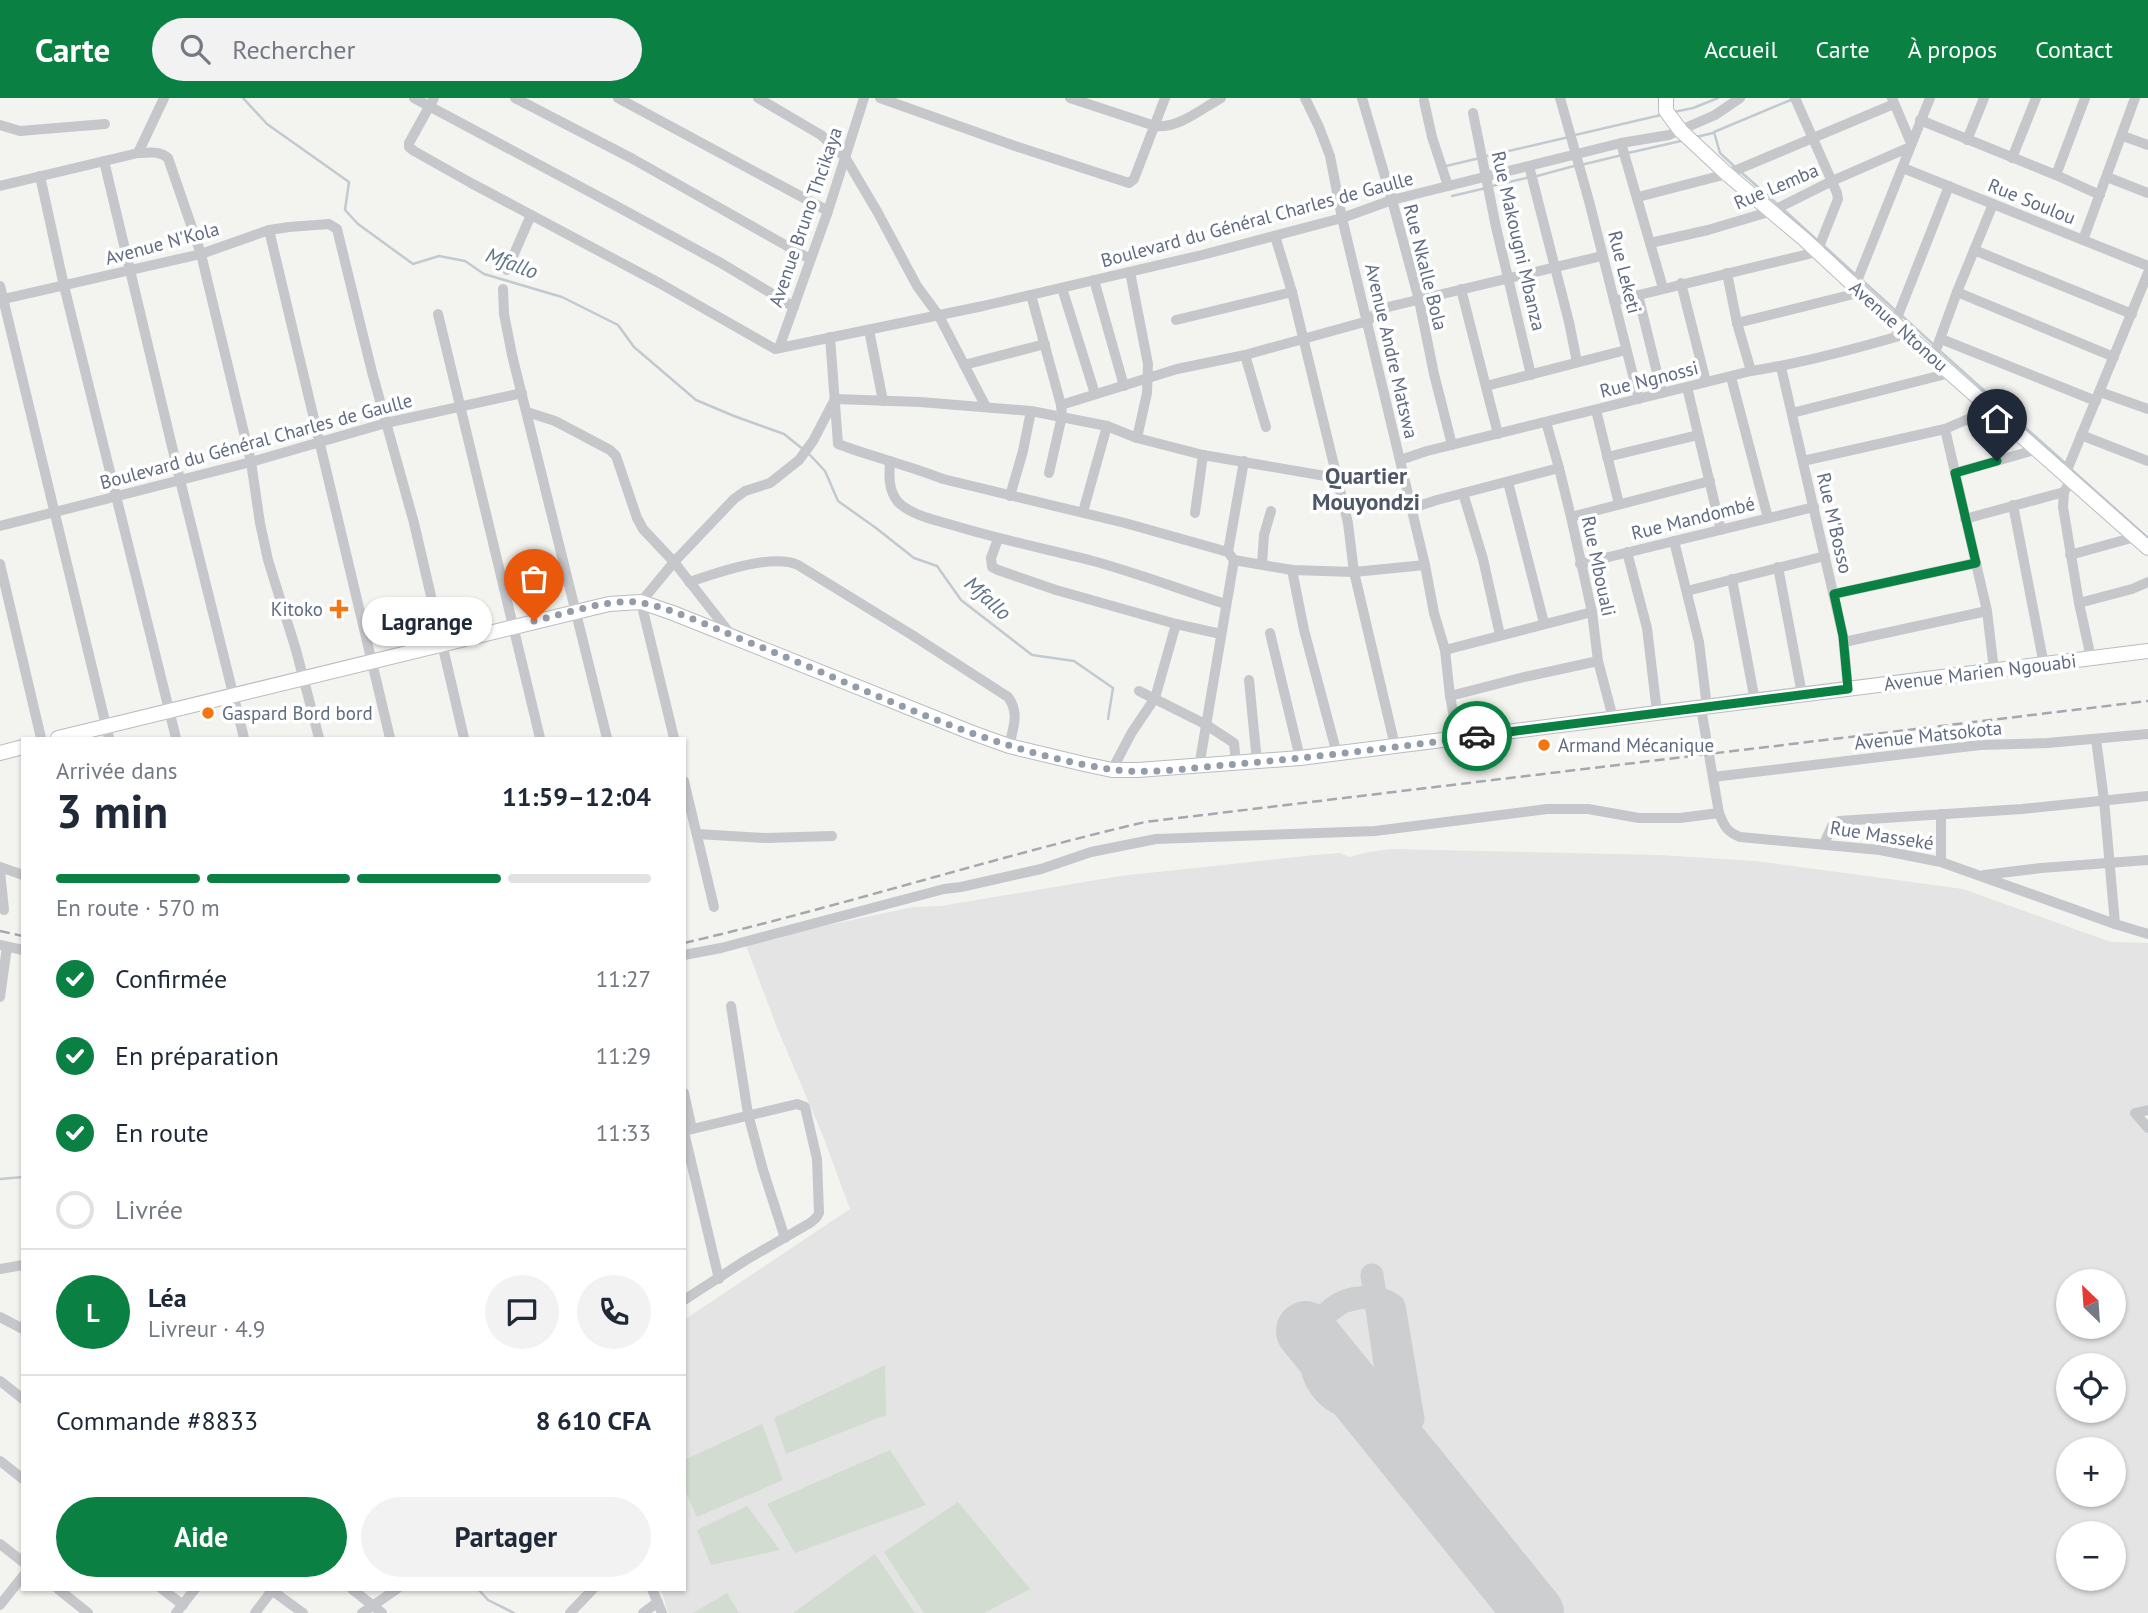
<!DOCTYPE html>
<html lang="fr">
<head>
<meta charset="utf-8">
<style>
  :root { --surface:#fff; --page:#f2f2f3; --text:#1f2937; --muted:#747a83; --line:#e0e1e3; --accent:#0b8043 }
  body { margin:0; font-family:"PT Sans",sans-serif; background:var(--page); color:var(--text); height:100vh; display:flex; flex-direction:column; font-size:26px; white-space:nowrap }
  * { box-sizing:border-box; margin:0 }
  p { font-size:23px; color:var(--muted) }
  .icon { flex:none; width:38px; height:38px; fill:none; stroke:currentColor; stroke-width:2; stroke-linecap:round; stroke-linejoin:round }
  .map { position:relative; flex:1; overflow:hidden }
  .drawer { position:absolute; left:21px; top:639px; width:665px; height:854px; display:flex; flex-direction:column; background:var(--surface); border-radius:0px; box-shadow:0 2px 5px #0004 }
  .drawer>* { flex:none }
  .needle { width:46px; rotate:335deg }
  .fabs { position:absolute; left:2056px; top:1171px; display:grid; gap:14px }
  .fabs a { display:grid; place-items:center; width:70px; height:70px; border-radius:50%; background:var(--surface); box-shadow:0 2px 5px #0004; font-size:35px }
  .pin { position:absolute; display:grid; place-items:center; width:60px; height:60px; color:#fff; margin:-72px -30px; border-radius:50% 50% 50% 0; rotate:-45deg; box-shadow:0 0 7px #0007 }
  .pin .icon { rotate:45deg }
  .courier { position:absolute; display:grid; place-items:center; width:70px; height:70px; margin:-35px; border:5px solid #0b8043; border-radius:50%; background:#fff; color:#222; box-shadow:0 2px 9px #0007 }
  .bubble { position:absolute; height:49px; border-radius:24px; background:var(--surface); box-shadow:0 2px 5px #0004; font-size:23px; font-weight:700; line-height:49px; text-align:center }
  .head em { font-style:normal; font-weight:700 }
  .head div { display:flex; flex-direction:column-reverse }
  .head { display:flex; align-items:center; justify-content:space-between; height:119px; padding:0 35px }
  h1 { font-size:46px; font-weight:700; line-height:52px }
  .bar { display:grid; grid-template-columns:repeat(4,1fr); gap:10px 7px; align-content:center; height:84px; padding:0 35px }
  .bar i { height:9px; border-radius:5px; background:var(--line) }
  .bar .current { background:var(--accent) }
  .bar p { grid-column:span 4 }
  .line { display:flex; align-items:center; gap:18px; padding:0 35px; border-top:2px solid var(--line) }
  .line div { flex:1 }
  .round { display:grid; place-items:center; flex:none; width:74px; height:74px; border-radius:37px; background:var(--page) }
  ol { padding:0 35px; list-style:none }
  li { display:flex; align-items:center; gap:21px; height:77px }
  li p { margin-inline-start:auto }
  li .icon { padding:7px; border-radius:50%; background:var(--accent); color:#fff; stroke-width:4 }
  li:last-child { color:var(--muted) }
  li i { width:38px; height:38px; border:4px solid var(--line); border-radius:50% }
  .primary-button { display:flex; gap:14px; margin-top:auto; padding:14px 35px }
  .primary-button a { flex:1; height:80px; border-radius:42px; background:var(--accent); color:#fff; font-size:28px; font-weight:700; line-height:80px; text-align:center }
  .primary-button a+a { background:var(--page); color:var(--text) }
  header { display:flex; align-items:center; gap:42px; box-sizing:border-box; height:98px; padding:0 35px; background:var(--accent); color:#fff }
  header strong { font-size:33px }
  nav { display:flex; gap:38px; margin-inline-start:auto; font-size:24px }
  .search { width:490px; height:63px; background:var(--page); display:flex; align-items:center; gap:18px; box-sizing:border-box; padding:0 24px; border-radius:38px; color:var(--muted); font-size:26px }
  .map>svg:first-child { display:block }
  .built { fill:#e3e4e3; fill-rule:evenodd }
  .green { fill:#d2dcd0 }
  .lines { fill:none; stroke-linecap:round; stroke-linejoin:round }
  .stream { stroke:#c2cad1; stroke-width:2.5 }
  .taxiway { stroke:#cccecf; stroke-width:23 }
  .runway { stroke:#cccecf; stroke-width:60 }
  .secondary-casing { stroke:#b9bcc1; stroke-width:16 }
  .street { stroke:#c5c7cb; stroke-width:10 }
  .secondary { stroke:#fff; stroke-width:14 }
  .rail { stroke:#a4a8af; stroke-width:2.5; stroke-dasharray:10 5; stroke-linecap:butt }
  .done { stroke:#939ca9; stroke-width:7; stroke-dasharray:0 12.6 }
  .route { stroke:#0b8043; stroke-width:9 }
  .poi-dot { fill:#f37610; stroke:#fff; stroke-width:2.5 }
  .labels { text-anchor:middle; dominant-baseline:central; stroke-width:7; stroke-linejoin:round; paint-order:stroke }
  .street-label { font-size:19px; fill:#606c83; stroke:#fff }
  .poi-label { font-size:19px; fill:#606c83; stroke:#fff; text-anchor:start }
  .water-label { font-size:21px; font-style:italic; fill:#607488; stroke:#fff }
  .quarter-label { font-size:23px; font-weight:bold; fill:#4e5767; stroke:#fff }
</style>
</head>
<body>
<header>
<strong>Carte</strong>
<div class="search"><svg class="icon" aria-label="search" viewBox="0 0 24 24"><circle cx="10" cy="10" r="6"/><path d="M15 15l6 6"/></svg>Rechercher</div>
<nav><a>Accueil</a><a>Carte</a><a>À propos</a><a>Contact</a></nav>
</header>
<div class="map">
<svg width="2148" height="1515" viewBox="0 0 2148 1515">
  <rect width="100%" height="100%" fill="#f3f4ef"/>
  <path class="built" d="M 1391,751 L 1659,757 L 1755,763 L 1963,791 L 2111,844 L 2148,845 L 2148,1010 L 2131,1014 L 2148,1036 L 2148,1515 L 668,1515 L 661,1491 L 684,1491 L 684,1222 L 850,1111 L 823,1038 L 778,932 L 745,845 L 913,809 L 941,808 L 1120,778 L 1315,757 L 1340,755 L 1349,759 L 1369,754 ZM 2068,1183 L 2114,1183 L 2114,1228 L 2068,1228 ZM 2068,1267 L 2114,1267 L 2114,1312 L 2068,1312 ZM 2068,1351 L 2114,1351 L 2114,1396 L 2068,1396 ZM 2068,1435 L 2114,1435 L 2114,1480 L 2068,1480 Z"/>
  <g class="green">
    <polygon points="885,1267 886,1317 786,1356 774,1320"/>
    <polygon points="762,1326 783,1382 697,1419 684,1390 684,1362"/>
    <polygon points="890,1352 926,1407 795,1455 767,1406"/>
    <polygon points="958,1404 1030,1491 984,1515 924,1515 884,1454"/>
    <polygon points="747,1408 780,1452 711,1467 697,1432"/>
    <polygon points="875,1456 915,1515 793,1515"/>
    <polygon points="727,1495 739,1515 693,1515"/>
  </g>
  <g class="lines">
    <g class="stream">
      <polyline points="243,0 267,26 349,84 345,112 358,126 413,166 439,158 465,163 484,176 562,199 618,227 634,249 696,302 734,318 784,336 804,352"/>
      <polyline points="1674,14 1693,10 1718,0"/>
      <polyline points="1575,37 1661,17"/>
      <polyline points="1696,39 1713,35"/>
      <polyline points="1628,55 1681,43"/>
      <polyline points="1487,58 1569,39"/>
      <polyline points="1581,67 1622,57"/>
      <polyline points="1446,68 1480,60"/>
      <polyline points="1734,68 1720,55 1714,34 1793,1"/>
      <polyline points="1742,75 1776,105"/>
      <polyline points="1537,78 1574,68"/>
      <polyline points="1492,88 1530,79"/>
      <polyline points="1452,98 1486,90"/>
      <polyline points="1784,112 1818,143"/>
      <polyline points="1823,147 1857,178"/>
      <polyline points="1862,182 1896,213"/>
      <polyline points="1901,217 1935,248"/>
      <polyline points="1940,253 2065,365"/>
      <polyline points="810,357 825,373 838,403 876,430 914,460 937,468 961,502 1032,557 1074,563 1113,590 1108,621"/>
      <polyline points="2072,372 2148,440"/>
      <polyline points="0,1081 23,1079"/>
      <polyline points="478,1491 488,1502 514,1515"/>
    </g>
    <g class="taxiway">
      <polyline points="1372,1177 1395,1333 1399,1344 1407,1357"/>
      <path d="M 1368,1310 C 1293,1314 1294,1209 1358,1200 C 1370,1198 1384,1200 1394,1208 L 1413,1321"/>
    </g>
    <polyline class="runway" points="1306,1233 1534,1515"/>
    <g class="secondary-casing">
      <g id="secondary">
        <polyline points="1666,0 1666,13 1681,33 1727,76 1804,141 1906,236 2148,450"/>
        <polyline points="58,640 609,506 641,504 673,515 970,634 1009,648 1084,666 1112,672 1138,672 1300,660 2148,553"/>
        <polyline points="0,655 23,649"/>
      </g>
    </g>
    <g class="street">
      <polyline points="414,0 620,110 721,165 794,209"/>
      <polyline points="434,0 409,45 409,49 414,53 471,85 661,186 775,251 983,208 1202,157 1342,120 1392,102 1448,88 1621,45 1669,37 1715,17 1740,0"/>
      <polyline points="515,0 633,61 810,161"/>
      <polyline points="618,0 828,113"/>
      <polyline points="758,0 821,37 845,59 878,115 917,188 939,218 986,309"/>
      <polyline points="880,0 1015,48 1129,85 1134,81 1165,0"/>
      <path d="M 1070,0 L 1155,28 C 1178,31 1201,11 1221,0"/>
      <polyline points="1305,0 1319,29 1330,58 1342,120 1425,467 1434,515 1445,552 1450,598 1458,641"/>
      <polyline points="1362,0 1392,102 1419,202 1434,276 1452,347"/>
      <polyline points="1560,0 1589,103 1639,301"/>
      <polyline points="1892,0 1911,45"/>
      <polyline points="1424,3 1432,39 1448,88"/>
      <polyline points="1473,15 1496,129 1531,277"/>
      <polyline points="1920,22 2056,77 2100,97"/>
      <polyline points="0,27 20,33 105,26"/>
      <polyline points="2123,38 2148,47"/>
      <polyline points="1967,42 1984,0"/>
      <polyline points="1621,45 1663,190"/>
      <polyline points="138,55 164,0"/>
      <polyline points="2012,60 2036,0"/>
      <polyline points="104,63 180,382 244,640"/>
      <polyline points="1529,68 1569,224 1577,264"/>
      <polyline points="1903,70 2148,168"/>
      <polyline points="2056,77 2085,0"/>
      <polyline points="40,78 64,188 176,640"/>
      <polyline points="2107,79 2148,95"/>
      <path d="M 0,88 L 138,55 C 149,55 159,52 168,60 L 201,156 L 251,364 L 260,425 L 268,462 L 296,552 L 319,640"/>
      <polyline points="1638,99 1727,76 1894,6"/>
      <polyline points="269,132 390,640"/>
      <polyline points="1275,138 1292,194 1348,425 1354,474 1395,648"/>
      <polyline points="2083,142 2135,0"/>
      <polyline points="1650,145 1708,132 1772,113 1832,83 1910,49"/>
      <polyline points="1974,152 2132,216"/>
      <polyline points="507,172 531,117"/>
      <polyline points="1130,174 1148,266 1147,295 1137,340"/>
      <polyline points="1727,175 1737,225 1751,273"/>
      <polyline points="1094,182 1124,288"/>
      <polyline points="1681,185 1706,284"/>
      <polyline points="0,188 109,640"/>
      <polyline points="1855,188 1930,0"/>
      <polyline points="1062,190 1095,296"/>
      <polyline points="503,191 504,216 512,257 607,640"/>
      <polyline points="1461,191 1498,336"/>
      <polyline points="1957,194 2114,259"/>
      <polyline points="1031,197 1061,307 1062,318 1049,375"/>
      <polyline points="1638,197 1662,295"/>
      <polyline points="0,202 201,156 269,132 289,129 329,126 337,131 372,274 414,425 464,640"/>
      <polyline points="1614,203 1817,154 1838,101 1837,95 1795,0"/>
      <polyline points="438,216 540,640"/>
      <polyline points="1176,222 1292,194"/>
      <polyline points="1737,225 1862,194"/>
      <polyline points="1895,225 1949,88"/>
      <polyline points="869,232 883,303"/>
      <path d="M 830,239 L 838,346 C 872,359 908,367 943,381 L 1125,425 L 1228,454 L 1234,462 L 1292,472 L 1354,474 L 1425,467"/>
      <polyline points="1941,241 2096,303"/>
      <polyline points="779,250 828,113 864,0"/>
      <polyline points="1245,257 1266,329"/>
      <polyline points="1933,260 1957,194 1993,106"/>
      <polyline points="964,267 1045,246"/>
      <polyline points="1781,269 1843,538 1848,591"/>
      <polyline points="1731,279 1768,420"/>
      <polyline points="1486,288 1626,252"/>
      <polyline points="1687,289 1721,432"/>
      <polyline points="2100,294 2148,311"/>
      <polyline points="1061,307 1177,271 1245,257 1368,223 1377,214 1388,209 1602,158"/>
      <polyline points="1596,312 1619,406"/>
      <polyline points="527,314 555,323 610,352 616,358 637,420 643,431 674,464 732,538"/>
      <polyline points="1792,315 1950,275"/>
      <polyline points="1546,324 1559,370 1571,419 1592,514 1598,563 1613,620"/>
      <polyline points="1945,331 1987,513 1994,572"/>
      <polyline points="2081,337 2148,363"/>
      <polyline points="1607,359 1698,337"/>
      <path d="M 1400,362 L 1427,353 L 1751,273 C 1804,265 1855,251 1906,236"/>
      <path d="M 890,363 C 889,377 888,392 898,404 C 911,417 935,422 952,427 C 998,441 1046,451 1093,463 C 1137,475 1182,492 1226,506"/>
      <polyline points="1803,363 1945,331 1991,311"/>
      <polyline points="1955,375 2038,351"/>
      <polyline points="2065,377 2148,175"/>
      <polyline points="2071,382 2064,394 2063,409 2079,505 2091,560"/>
      <polyline points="1508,384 1544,525"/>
      <polyline points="1463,395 1483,461 1500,537"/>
      <polyline points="1010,398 1023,353 1031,313"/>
      <polyline points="2013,407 2044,567"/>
      <polyline points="1412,410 1437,402 1559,370"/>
      <polyline points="1083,414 1107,328"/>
      <polyline points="1195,415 1203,357"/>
      <polyline points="1571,419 1710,383"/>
      <polyline points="1965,421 2064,394"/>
      <polyline points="0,428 251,364 386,325 522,295"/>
      <polyline points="998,441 991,460 992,469 998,472 1056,492 1176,526 1221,536"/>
      <polyline points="1674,443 1699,544 1707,609"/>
      <polyline points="1228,454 1244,363"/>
      <polyline points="1627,454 1647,530 1657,614"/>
      <polyline points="2070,457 2135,439"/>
      <polyline points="0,466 41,640"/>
      <polyline points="1262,466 1264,437 1271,413"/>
      <polyline points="1580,466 1814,409"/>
      <polyline points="1778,469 1802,596"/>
      <polyline points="1292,472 1304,532 1337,656"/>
      <polyline points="1732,481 1755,603"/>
      <path d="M 689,484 C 717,475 771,455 798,467 L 912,537 L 1008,599 C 1020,615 1013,630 1009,648"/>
      <polyline points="1687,493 1825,458"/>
      <polyline points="1834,496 1976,465"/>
      <polyline points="2079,505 2132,491 2148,484"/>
      <polyline points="1270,535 1300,660"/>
      <polyline points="1844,544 1987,513"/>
      <polyline points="1445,552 1592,514"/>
      <polyline points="1249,582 1257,664"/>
      <polyline points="1139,593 1205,626 1234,645 1236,666"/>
      <polyline points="1450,598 1524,579 1598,563"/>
      <path d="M 1701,610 L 1719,715 C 1724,728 1727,734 1740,739 L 1880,752 L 1941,764 L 2115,826 L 2148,836"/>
      <polyline points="674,640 641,504 674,464 734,401 745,393 770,385 799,362 813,343 835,301 920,304 1031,313 1107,328 1137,340 1203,357 1337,380"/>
      <polyline points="2096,641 2104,702 2115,826"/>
      <polyline points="1199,669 1234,462"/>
      <polyline points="1112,672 1132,634 1155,600 1176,526"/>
      <polyline points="1713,679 1980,647 2047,645 2148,636"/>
      <polyline points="684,683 714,809"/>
      <polyline points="697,736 766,740 832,738"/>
      <polyline points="1824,746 1832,728 1839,723 2022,711 2148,698"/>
      <polyline points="1941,764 1941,716"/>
      <polyline points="0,769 23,777"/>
      <polyline points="0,773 4,812"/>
      <polyline points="1984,777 2041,770 2148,762"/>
      <polyline points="0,847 23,852"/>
      <polyline points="684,857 721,850 944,791 961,789 1041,771 1091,754 1156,741 1375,733 1547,711 1588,711 1639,720 1680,720 1719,715"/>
      <polyline points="0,899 7,849"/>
      <polyline points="731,908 748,1016 763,1072 785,1140"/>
      <polyline points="684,995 692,1031"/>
      <polyline points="2148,1012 2135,1015 2148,1030"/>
      <polyline points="684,1033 797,1006 805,1009 817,1061 819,1115 816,1120 810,1125 746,1162 684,1202"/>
      <polyline points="684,1034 719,1181"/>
      <polyline points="0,1171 23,1167"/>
      <polyline points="0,1219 23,1231"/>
      <polyline points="0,1283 23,1301"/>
      <polyline points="0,1363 23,1381"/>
      <polyline points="0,1446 23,1464"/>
      <polyline points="58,1491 88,1515"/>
      <polyline points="162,1491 183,1507"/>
      <polyline points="270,1491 303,1515"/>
      <polyline points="352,1491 382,1515"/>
      <polyline points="652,1491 662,1515"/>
      <polyline points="0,1507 23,1478"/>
      <polyline points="176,1515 195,1491"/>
      <polyline points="255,1515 273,1491"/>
      <polyline points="362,1515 397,1491"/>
      <polyline points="570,1515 593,1491"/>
      <polyline points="643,1515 658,1504"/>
    </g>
    <use href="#secondary" class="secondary"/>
    <g class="rail">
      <polyline points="0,833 23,838"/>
      <path d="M 684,845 C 839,809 991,760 1145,724 L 2148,603"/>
    </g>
  </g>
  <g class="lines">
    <path class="done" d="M 534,523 C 566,516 610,499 643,505 C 678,512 722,534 756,547 C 871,593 985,652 1109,671 C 1145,677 1189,670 1225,667 C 1309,660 1393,650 1477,638"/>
    <polyline class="route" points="1477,638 1848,591 1843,538 1834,496 1976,465 1955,375 1997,363"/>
  </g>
  <g class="poi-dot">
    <path d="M335.5 500.5h7v7h7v7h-7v7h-7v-7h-7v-7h7z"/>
    <circle cx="208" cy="615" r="7"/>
    <circle cx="1544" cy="647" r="7"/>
  </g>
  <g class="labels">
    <g class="street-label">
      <text transform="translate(1776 88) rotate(-23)">Rue Lemba</text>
      <text transform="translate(2032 103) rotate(22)">Rue Soulou</text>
      <text transform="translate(805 119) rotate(-71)">Avenue Bruno Thcikaya</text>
      <text transform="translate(1257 121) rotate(-15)">Boulevard du Général Charles de Gaulle</text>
      <text transform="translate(1519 143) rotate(77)">Rue Makougni Mbanza</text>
      <text transform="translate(162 145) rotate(-15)">Avenue N'Kola</text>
      <text transform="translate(1426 169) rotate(76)">Rue Nkalle Bola</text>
      <text transform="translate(1625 174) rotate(76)">Rue Leketi</text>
      <text transform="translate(1899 228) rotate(42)">Avenue Ntonou</text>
      <text transform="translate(1392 253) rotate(77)">Avenue Andre Matswa</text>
      <text transform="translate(1649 281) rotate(-14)">Rue Ngnossi</text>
      <text transform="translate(256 343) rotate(-15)">Boulevard du Général Charles de Gaulle</text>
      <text transform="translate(1693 420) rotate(-14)">Rue Mandombé</text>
      <text transform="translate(1835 425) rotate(77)">Rue M'Bosso</text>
      <text transform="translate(1599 468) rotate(78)">Rue Mbouali</text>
      <text transform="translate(1980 574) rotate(-7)">Avenue Marien Ngouabi</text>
      <text transform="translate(1928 637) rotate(-6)">Avenue Matsokota</text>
      <text transform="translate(1882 737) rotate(9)">Rue Masseké</text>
    </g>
    <g class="poi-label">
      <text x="323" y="511" text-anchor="end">Kitoko</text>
      <text x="222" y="615">Gaspard Bord bord</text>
      <text x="1558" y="647">Armand Mécanique</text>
    </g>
    <g class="water-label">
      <text transform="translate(512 165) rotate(20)">Mfallo</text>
      <text transform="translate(988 500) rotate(42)">Mfallo</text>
    </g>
    <g class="quarter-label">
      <text x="1366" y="377">Quartier<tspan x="1366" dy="26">Mouyondzi</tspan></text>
    </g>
  </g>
</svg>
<div class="fabs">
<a><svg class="needle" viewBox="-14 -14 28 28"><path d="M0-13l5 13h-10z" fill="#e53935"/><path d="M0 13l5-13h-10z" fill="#747a83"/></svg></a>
<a><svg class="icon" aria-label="locate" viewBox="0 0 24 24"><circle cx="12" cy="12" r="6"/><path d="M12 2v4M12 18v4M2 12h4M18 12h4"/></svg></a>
<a>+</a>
<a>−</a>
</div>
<div class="pin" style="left:534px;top:523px;background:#ea580c"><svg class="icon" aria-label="bag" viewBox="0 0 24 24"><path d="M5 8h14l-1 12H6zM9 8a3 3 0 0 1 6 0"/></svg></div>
<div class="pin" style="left:1997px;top:363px;background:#1f2937"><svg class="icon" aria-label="home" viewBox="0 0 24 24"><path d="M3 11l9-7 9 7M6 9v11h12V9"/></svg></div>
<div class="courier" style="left:1477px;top:638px"><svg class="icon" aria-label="car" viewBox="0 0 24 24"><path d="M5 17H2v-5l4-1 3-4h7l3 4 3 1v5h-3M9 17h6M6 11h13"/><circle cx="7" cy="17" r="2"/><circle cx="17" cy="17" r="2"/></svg></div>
<div class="bubble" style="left:362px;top:499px;width:130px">Lagrange</div>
<section class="drawer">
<div class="head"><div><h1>3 min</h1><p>Arrivée dans</p></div><em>11:59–12:04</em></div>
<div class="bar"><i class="current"></i><i class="current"></i><i class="current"></i><i></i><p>En route · 570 m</p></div>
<ol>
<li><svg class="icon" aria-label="check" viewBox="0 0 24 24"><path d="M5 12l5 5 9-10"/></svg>Confirmée<p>11:27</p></li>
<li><svg class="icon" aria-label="check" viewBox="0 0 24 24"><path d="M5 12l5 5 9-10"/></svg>En préparation<p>11:29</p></li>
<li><svg class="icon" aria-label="check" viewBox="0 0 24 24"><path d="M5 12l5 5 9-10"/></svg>En route<p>11:33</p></li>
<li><i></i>Livrée</li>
</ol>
<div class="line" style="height:126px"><b class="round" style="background:var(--accent);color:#fff">L</b><div><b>Léa</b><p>Livreur · 4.9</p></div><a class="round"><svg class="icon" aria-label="chat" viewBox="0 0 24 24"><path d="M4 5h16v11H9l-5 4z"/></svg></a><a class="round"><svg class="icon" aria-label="phone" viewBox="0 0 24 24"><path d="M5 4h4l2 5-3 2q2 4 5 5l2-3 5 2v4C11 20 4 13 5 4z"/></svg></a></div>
<div class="line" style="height:91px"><div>Commande #8833</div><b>8 610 CFA</b></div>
<div class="primary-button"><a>Aide</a><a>Partager</a></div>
</section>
</div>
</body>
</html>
